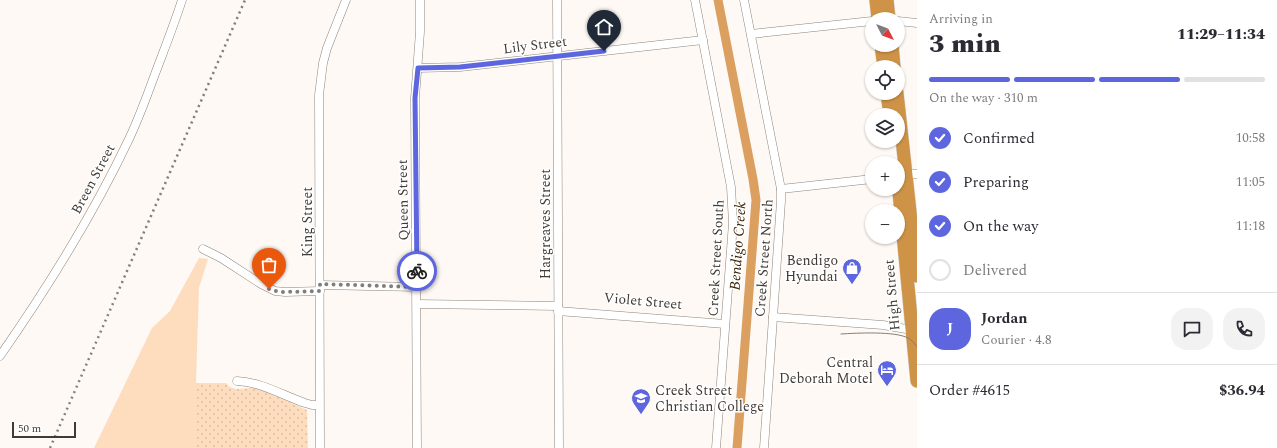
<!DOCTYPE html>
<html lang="en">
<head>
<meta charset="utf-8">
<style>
  :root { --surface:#fff; --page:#f2f2f3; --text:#2b2b33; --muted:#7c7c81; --line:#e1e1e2; --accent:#5d66de }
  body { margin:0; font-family:Spectral,serif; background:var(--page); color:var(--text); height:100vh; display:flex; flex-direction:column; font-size:15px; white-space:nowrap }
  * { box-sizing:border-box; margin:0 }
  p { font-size:13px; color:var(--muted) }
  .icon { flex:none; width:22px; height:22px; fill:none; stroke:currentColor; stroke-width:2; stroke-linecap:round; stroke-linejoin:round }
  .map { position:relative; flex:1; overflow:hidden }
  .sheet { display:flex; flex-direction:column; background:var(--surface); width:360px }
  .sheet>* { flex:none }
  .needle { width:26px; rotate:132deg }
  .tools { position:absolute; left:865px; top:12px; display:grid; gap:8px }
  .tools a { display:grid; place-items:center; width:40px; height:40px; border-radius:50%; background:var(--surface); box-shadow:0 1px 3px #0004; font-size:20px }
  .scale { position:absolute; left:12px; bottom:10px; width:64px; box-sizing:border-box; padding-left:4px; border:2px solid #403b36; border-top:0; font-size:11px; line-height:14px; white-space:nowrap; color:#403b36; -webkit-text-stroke:3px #fff; paint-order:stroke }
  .pin { position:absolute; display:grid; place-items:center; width:34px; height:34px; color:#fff; margin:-41px -17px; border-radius:50% 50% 50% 0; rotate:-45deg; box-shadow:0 0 4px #0007 }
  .pin .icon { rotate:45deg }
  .courier { position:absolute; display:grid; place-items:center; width:40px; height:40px; margin:-20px; border:3px solid #5d66de; border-radius:50%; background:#fff; color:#222; box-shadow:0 1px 5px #0007 }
  .summary em { font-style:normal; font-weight:800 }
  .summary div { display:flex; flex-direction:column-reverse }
  .summary { display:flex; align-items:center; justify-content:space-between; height:68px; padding:0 12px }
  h1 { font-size:26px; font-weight:800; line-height:30px }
  .bar { display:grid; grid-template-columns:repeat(4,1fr); gap:6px 4px; align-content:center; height:48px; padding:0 12px }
  .bar i { height:5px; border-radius:3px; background:var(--line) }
  .bar .current { background:var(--accent) }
  .bar p { grid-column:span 4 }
  .line { display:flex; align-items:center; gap:10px; padding:0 12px; border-top:1px solid var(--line) }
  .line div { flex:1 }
  .round { display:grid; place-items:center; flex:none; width:42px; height:42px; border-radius:16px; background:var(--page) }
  ol { padding:0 12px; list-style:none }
  li { display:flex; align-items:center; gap:12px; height:44px }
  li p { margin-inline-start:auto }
  li .icon { padding:4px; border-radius:50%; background:var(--accent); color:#fff; stroke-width:4 }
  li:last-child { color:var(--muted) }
  li i { width:22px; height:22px; border:2px solid var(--line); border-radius:50% }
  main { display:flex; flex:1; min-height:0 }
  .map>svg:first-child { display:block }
  .grass { fill:#fdddbe }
  .park { fill:url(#park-dots) }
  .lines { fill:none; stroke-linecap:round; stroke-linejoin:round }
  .canal { stroke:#db9f60; stroke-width:9 }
  .minor-casing { stroke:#8f847a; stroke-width:9 }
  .trunk-casing { stroke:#d5d4d3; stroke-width:14 }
  .minor { stroke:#fff; stroke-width:8 }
  .trunk { stroke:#ce9347; stroke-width:13 }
  .tram { stroke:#847f7a; stroke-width:1 }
  .rail { stroke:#847f7a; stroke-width:2.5; stroke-dasharray:2 4; stroke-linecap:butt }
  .done { stroke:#827e79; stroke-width:4; stroke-dasharray:0 7.2 }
  .route { stroke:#5d66de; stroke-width:5 }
  .labels { text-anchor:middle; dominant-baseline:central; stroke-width:3; stroke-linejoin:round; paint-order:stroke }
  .street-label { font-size:14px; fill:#403b36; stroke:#fff }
  .poi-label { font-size:14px; fill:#403b36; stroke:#fff; text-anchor:end }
  .water-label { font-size:15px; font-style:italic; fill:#3d2509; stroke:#fff }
</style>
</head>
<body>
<main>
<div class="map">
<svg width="917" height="448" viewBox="0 0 917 448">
  <defs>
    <pattern id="park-dots" width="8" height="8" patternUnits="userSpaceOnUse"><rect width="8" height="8" fill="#fdddbe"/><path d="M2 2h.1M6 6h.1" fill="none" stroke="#dabfa4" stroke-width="1.8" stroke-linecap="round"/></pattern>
  </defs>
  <rect width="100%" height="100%" fill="#fef9f5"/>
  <polygon class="grass" points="199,258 208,259 199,288 196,383 196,448 94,448 152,328 170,311"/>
  <path class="park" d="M 196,383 L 226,383 C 234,394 246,386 257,388 L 307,410 L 308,448 L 196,448 Z"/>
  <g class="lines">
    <polyline class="canal" points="718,0 753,179 756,200 737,448"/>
    <g class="minor-casing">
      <g id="minor">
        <polyline points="557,0 559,448"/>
        <polyline points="695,0 731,187 733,223 716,448"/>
        <polyline points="744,0 781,189 781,201 764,448"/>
        <polyline points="898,21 917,23"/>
        <polyline points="751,34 872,21"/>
        <polyline points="418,68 460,67 703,40"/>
        <polyline points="906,174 917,174"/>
        <polyline points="781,189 872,179"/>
        <polyline points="203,249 221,258 261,284 275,291 285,292 320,291"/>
        <polyline points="320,285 417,287"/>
        <polyline points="417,304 558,306"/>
        <polyline points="558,311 725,324"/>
        <polyline points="773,317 883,325 912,330"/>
        <path d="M 0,356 C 48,287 93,215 129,139 C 139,118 147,96 155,74 C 164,50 174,25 182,0"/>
        <path d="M 237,381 C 261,382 282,395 305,403 L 312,405 L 319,405"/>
        <polyline points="320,448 319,95 323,63 327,48 346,0"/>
        <polyline points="417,448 415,98 420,32 420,0"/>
      </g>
    </g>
    <g class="trunk-casing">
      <g id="trunk">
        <polyline points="876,0 878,19"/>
        <polyline points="887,0 889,19"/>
        <polyline points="881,45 884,67"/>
        <polyline points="892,45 894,67"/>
        <polyline points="887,93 890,115"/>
        <polyline points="897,93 917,276"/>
        <polyline points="898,182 917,381"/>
      </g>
    </g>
    <use href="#minor" class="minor"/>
    <use href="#trunk" class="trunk"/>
    <path class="tram" d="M 841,334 C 857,333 895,331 908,338 C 912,340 914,343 917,347"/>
    <polyline class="rail" points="50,448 245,0"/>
  </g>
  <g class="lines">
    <polyline class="done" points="269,289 279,292 285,292 320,291 320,284 417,287 417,271"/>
    <polyline class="route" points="417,271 415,98 418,68 460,67 604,51"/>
  </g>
  <defs>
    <g id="shop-pin" transform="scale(1)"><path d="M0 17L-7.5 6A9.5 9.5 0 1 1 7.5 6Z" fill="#5d66de" stroke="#fff"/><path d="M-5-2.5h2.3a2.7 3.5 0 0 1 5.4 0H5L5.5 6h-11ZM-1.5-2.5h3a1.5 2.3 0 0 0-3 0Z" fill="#fff"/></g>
    <g id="hotel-pin" transform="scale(1)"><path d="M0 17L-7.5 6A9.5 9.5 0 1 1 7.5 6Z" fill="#5d66de" stroke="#fff"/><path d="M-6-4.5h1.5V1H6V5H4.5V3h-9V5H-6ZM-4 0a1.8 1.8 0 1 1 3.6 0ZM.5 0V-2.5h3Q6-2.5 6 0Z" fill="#fff"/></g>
    <g id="school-pin" transform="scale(1)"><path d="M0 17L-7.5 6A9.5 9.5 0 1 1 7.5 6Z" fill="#5d66de" stroke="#fff"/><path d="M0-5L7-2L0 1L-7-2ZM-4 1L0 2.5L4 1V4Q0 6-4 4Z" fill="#fff"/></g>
  </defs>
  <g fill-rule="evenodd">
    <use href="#shop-pin" x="852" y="268"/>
    <use href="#hotel-pin" x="887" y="370"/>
    <use href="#school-pin" x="641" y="398"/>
  </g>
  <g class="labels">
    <g class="street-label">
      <text transform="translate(535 45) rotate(-7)">Lily Street</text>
      <text transform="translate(93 179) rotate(-62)">Breen Street</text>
      <text transform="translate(403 200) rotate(-91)">Queen Street</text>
      <text transform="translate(307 222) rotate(-90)">King Street</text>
      <text transform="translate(545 224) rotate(-90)">Hargreaves Street</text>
      <text transform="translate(716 258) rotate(-87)">Creek Street South</text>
      <text transform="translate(764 258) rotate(-86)">Creek Street North</text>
      <text transform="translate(892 295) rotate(-95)">High Street</text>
      <text transform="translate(643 301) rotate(5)">Violet Street</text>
    </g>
    <g class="poi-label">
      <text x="838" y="260">Bendigo<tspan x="838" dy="16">Hyundai</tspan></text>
      <text x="873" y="362">Central<tspan x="873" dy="16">Deborah Motel</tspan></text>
      <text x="655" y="390" text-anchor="start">Creek Street<tspan x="655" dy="16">Christian College</tspan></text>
    </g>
    <g class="water-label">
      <text transform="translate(738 246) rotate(-86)">Bendigo Creek</text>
    </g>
  </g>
</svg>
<div class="tools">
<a><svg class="needle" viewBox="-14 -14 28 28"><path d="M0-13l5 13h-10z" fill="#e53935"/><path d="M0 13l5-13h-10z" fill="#7c7c81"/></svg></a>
<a><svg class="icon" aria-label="locate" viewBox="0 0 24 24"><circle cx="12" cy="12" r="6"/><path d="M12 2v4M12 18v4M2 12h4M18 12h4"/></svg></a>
<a><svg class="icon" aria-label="layers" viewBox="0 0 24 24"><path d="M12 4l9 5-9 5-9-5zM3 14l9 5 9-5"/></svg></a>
<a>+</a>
<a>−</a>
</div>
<div class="scale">50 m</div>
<div class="pin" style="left:269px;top:289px;background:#ea580c"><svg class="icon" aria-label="bag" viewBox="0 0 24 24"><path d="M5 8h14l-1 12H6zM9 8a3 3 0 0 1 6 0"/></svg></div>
<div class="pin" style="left:604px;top:51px;background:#1f2937"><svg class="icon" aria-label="home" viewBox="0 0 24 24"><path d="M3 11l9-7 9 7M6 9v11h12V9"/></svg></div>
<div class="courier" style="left:417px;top:271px"><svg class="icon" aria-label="bike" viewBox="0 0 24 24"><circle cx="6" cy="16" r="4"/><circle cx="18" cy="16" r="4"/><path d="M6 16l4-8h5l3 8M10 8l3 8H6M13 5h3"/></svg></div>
</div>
<section class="sheet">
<div class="summary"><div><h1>3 min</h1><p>Arriving in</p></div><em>11:29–11:34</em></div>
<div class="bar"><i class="current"></i><i class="current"></i><i class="current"></i><i></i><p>On the way · 310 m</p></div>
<ol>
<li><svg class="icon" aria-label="check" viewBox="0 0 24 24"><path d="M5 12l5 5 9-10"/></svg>Confirmed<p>10:58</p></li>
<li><svg class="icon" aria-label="check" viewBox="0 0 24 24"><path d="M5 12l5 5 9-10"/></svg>Preparing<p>11:05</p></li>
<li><svg class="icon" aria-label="check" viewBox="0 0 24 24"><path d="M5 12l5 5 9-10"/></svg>On the way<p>11:18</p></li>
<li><i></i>Delivered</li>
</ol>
<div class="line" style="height:72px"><b class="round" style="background:var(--accent);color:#fff">J</b><div><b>Jordan</b><p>Courier · 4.8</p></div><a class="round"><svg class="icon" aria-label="chat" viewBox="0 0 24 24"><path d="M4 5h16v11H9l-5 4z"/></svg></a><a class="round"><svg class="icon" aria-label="phone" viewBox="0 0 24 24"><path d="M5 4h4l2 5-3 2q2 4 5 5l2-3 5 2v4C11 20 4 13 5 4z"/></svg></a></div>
<div class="line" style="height:52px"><div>Order #4615</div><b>$36.94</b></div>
</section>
</main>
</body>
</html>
